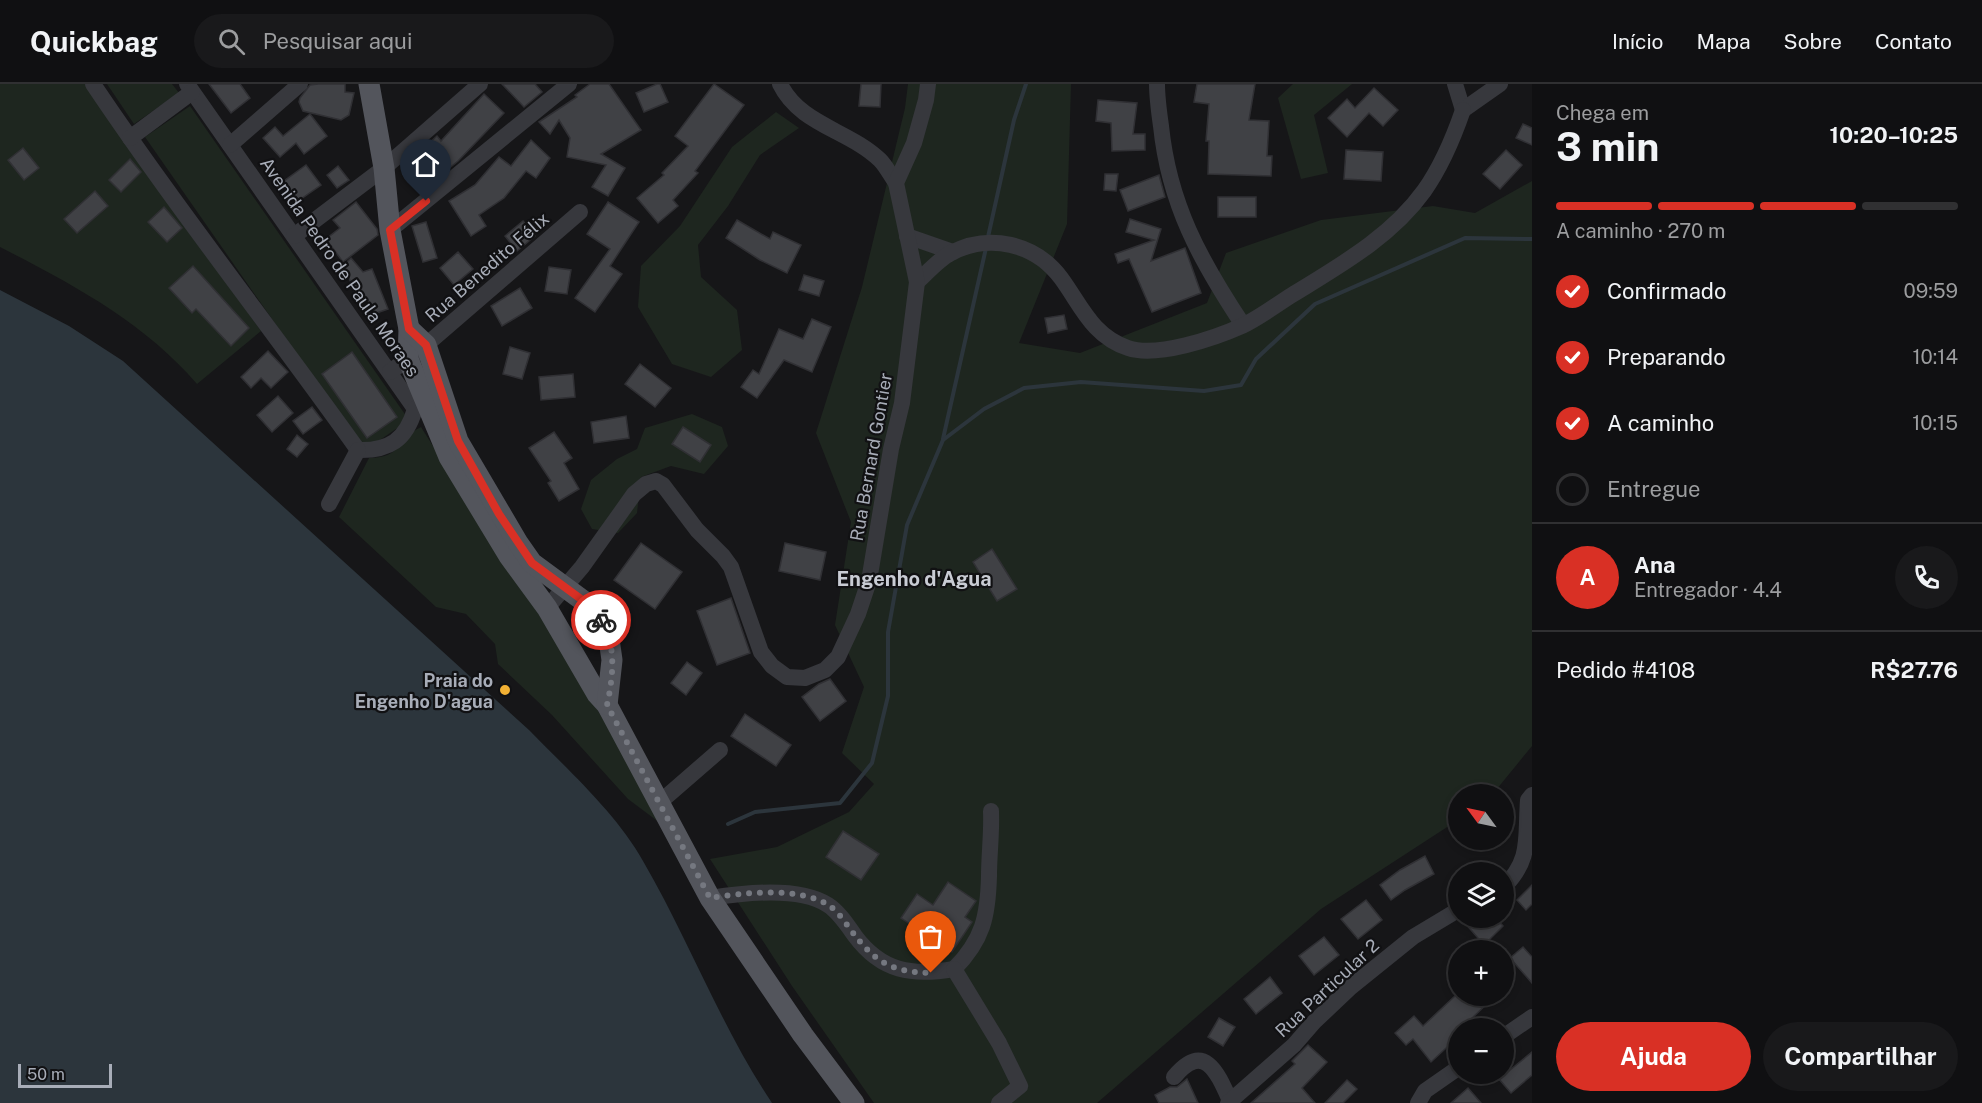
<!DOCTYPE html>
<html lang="pt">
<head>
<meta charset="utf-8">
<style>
  :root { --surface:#101012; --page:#19191b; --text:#f1f3f6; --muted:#9c9d9f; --line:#303032; --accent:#d93025 }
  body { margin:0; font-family:"Public Sans",sans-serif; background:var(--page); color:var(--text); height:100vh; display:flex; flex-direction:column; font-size:22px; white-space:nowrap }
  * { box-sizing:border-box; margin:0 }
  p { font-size:20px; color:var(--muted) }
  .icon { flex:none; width:33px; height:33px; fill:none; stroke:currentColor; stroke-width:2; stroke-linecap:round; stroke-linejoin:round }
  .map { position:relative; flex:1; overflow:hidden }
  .sheet { display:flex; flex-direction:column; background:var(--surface); width:450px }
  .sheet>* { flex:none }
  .needle { width:39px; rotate:303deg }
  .fabs { position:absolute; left:1448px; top:700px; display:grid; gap:12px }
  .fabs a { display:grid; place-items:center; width:66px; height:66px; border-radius:50%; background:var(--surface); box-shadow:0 3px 9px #0003,0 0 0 2px var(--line); font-size:30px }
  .scale { position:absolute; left:18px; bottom:15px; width:94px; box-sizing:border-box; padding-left:6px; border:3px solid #a8adb8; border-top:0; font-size:16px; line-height:21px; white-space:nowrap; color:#a8adb8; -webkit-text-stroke:4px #111113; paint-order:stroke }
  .pin { position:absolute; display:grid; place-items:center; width:51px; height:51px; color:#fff; margin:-62px -26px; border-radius:50% 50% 50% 0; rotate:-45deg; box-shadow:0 0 6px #0007 }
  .pin .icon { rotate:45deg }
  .courier { position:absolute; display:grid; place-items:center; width:60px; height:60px; margin:-30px; border:4px solid #d93025; border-radius:50%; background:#fff; color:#222; box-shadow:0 2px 8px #0007 }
  .headline em { font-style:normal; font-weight:700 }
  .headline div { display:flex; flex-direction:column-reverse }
  .headline { display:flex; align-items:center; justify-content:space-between; height:102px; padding:0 24px }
  h1 { font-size:39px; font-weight:700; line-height:45px }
  .bar { display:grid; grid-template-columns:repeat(4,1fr); gap:9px 6px; align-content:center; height:72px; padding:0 24px }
  .bar i { height:8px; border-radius:4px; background:var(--line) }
  .bar .current { background:var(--accent) }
  .bar p { grid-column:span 4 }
  .line { display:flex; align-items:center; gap:15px; padding:0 24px; border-top:2px solid var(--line) }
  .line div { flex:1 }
  .round { display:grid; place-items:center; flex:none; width:63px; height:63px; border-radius:32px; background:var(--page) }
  ol { padding:0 24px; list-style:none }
  li { display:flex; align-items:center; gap:18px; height:66px }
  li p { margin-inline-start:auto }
  li .icon { padding:6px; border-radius:50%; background:var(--accent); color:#fff; stroke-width:4 }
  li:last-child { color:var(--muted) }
  li i { width:33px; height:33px; border:3px solid var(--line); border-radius:50% }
  .cta { display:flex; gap:12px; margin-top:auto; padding:12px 24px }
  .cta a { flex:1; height:69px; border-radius:36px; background:var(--accent); color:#fff; font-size:24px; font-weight:700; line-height:69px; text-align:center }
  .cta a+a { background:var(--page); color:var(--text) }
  header { display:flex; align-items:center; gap:36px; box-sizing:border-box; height:84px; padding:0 30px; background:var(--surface); border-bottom:2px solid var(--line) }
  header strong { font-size:28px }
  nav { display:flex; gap:33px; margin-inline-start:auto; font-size:21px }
  .search { width:420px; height:54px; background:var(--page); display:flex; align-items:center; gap:15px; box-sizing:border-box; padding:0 21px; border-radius:33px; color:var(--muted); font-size:22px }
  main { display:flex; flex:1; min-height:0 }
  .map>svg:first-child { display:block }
  .green { fill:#1e261f }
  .water { fill:#2c353c }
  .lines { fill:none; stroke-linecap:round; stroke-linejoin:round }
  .stream { stroke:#2c353c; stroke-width:4 }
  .building { fill:#404145; stroke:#303034; stroke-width:1.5 }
  .minor { stroke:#37383d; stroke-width:16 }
  .major { stroke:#53555c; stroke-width:21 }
  .done { stroke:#757880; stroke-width:6; stroke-dasharray:0 10.8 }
  .route { stroke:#d93025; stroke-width:8 }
  .poi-dot { fill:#f2b134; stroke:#111113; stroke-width:2 }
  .labels { text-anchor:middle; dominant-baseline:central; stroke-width:4.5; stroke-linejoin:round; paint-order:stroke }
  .street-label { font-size:18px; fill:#a8adb8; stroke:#111113 }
  .poi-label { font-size:18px; font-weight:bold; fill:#a8adb8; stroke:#111113; text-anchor:end }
  .neighbourhood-label { font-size:20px; font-weight:bold; fill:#c9ccd4; stroke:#111113 }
</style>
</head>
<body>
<header>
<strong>Quickbag</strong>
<div class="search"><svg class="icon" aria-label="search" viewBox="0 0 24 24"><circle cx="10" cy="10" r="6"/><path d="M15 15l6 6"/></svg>Pesquisar aqui</div>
<nav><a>Início</a><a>Mapa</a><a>Sobre</a><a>Contato</a></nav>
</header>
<main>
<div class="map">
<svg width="1532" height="1019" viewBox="0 0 1532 1019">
  <rect width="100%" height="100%" fill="#161618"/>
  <g class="green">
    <path d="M 0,0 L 85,0 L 261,247 L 197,300 C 144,238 72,200 0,163 Z"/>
    <polygon points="107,0 172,0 179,9 134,40"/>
    <polygon points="908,0 1071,0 1067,140 1019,259 1080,269 1207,219 1226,169 1321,136 1433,122 1475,129 1532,97 1532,662 1492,711 1458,711 1458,736 1321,825 1097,1019 874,1019 792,902 710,775 777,763 849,728 874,700 842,669 864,603 835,541 851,438 816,349 862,203 905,24"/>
    <polygon points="1293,0 1352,0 1314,31 1328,89 1301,95 1278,14"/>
    <polygon points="190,22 409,336 364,367 145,53"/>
    <polygon points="776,28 799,44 760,71 728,122 698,161 701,193 737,226 742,266 711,293 672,280 638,223 641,182 680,142 732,63"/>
    <polygon points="692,330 722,343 728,362 704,390 671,382 641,393 637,429 618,449 592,445 581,425 591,396 617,375 637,365 645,344"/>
    <path d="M 421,343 L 545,540 L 665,736 L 660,739 L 628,715 L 552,631 L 498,580 L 495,560 L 466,530 L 436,523 L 339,433 L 369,374 C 403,374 397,354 421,343 Z"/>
  </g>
  <path class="water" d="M 0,206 L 69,242 L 123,277 L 529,646 C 567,685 617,730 643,777 C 689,856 721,943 772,1019 L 0,1019 Z"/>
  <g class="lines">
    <g class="stream">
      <polyline points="988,153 1014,36 1026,0"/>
      <polyline points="943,355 986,164"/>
      <polyline points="728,740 755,728 840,719 872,679 888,612 888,548 907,441 943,356 984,325 1024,304 1081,298 1204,307 1241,301 1256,275 1315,220 1465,154 1532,155"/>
    </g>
  </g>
  <g class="building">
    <polygon points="209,0 240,0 250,14 231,29"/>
    <polygon points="318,0 345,0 345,8 354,9 349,31 341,36 303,27 299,18 300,14 310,1"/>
    <polygon points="502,0 535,0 542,8 524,23"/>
    <polygon points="590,0 609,0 641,46 601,70 625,84 608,112 592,103 606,81 567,73 570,54 559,36 550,50 539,38 577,13 575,11"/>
    <polygon points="657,0 660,0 668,18 644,28 636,9"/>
    <polygon points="714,0 744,21 695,87 698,89 673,116 678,122 658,139 637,114 664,91 662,89 688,62 675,52"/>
    <polygon points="861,0 881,0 880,23 859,22"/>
    <polygon points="1197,0 1255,0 1249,36 1269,37 1267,72 1272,72 1271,92 1208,90 1209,57 1206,57 1209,20 1194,18"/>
    <polygon points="1374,4 1398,26 1383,42 1369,29 1347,53 1328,34 1347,15 1355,24"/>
    <polygon points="484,10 504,29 458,77 426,103 406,79 437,52 441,57"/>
    <polygon points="1098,16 1137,19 1133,50 1145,50 1145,66 1112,67 1111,39 1096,37"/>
    <polygon points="310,30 327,52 304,70 296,59 280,73 263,54 275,43 283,52"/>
    <polygon points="1523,40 1532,44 1532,61 1516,54"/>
    <polygon points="531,56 550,74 536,94 526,87 504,114 479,131 486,142 471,152 449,117 475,101 499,73 511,82"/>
    <polygon points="23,64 39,84 24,96 8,76"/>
    <polygon points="1346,66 1383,68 1381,97 1344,95"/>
    <polygon points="1506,66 1522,81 1500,105 1483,90"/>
    <polygon points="130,75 141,88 121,108 109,96"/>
    <polygon points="306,81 321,101 298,117 284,97"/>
    <polygon points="338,82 349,96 337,104 327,91"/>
    <polygon points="1105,90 1118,90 1116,107 1104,106"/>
    <polygon points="1159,91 1165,113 1128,127 1120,106"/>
    <polygon points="95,107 108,122 77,149 64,135"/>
    <rect x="1218" y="113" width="38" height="20"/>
    <polygon points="356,118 377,145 378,151 343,178 326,155 340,144 333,136"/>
    <polygon points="608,118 639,138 610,182 622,190 595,228 575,214 610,165 587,150"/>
    <polygon points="164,123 182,144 167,158 148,138"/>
    <polygon points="1130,135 1161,145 1151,177 1185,164 1201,209 1152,228 1129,175 1118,179 1115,170 1154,156 1126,148"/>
    <polygon points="737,136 770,155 773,148 801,161 787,189 760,176 726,154"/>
    <polygon points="523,137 535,152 517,167 505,152"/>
    <polygon points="426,138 437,174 423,178 412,142"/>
    <polygon points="458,168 473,185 454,201 440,184"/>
    <polygon points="351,174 363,188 372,185 388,225 368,232 359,205 354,207 344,181"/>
    <polygon points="193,182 249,244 231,262 196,225 192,229 169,204"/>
    <polygon points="549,183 571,186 567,210 545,207"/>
    <polygon points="804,191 824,197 819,212 799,206"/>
    <polygon points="520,204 532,224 502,242 491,222"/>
    <polygon points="1064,231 1067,245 1048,249 1045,234"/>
    <polygon points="812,235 831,243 812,288 784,276 757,314 741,303 753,286 759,290 779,245 803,255"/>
    <polygon points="510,263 530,269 522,295 503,290"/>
    <polygon points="268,267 288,288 271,304 261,294 251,304 241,293"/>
    <polygon points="352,268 397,333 367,354 322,290"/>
    <polygon points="640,280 671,304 655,323 625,300"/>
    <polygon points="573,290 575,313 541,316 539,293"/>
    <polygon points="278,312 293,329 272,348 257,331"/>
    <polygon points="312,323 322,336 303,350 293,337"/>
    <polygon points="626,332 629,354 594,359 591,338"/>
    <polygon points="683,343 711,361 700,378 672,360"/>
    <polygon points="554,348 572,374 564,379 579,405 559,417 548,399 551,397 529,364"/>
    <polygon points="297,351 308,360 297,373 287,365"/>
    <polygon points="641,459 682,488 655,525 614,496"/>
    <polygon points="785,459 826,468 820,496 779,487"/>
    <polygon points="992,465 1017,505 997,517 973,478"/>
    <polygon points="731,514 750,569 717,581 697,527"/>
    <polygon points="687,578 702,589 686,611 671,599"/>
    <polygon points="830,595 846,617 820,637 802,613 819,600"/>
    <polygon points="745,630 791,661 776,682 731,652"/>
    <polygon points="843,747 879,770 861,796 826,773"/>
    <polygon points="1425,772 1434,790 1405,806 1391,816 1380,801 1400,786"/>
    <polygon points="948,798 976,817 965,833 972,838 952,868 901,834 917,810 933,821"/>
    <polygon points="1532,801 1532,820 1526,826 1517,816"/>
    <polygon points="1366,816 1382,836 1358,855 1341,835"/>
    <polygon points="1471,834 1496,834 1503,842 1484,861 1465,839"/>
    <polygon points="1324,853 1339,871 1314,891 1299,872"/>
    <polygon points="1523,863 1532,873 1532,899 1510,874"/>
    <polygon points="1270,893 1282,909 1256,930 1244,915"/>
    <polygon points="1455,912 1495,912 1469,937 1472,940 1467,945 1458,945 1458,953 1431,978 1413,955 1406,961 1395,949 1414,932 1423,942"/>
    <polygon points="1219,934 1235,943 1223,962 1208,953"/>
    <polygon points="1308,961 1327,978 1302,1004 1315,1019 1251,1019 1295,980 1292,977"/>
    <polygon points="1532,968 1532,991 1511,1009 1499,995"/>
    <polygon points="1187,995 1198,1019 1159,1019 1155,1011 1170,1003 1177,1003"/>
    <polygon points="1347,996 1357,1005 1343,1019 1325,1019"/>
    <polygon points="1468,1004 1481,1019 1451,1019"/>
  </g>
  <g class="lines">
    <g class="minor">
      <path d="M 93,0 C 177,125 271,244 358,366"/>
      <polyline points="187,0 415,325"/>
      <path d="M 780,0 C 800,41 849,46 880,76 C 886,82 891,92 896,99"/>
      <path d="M 1157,0 C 1157,14 1159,28 1161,42 C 1169,120 1200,176 1243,241"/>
      <polyline points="1455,0 1463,26"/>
      <polyline points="1463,26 1500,0"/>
      <polyline points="130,54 192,8"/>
      <polyline points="230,61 300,0"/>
      <polyline points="390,146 569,0"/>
      <polyline points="294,152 384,84 480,0"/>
      <polyline points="907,152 953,168"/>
      <path d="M 917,198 C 927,189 939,175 951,169 C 989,149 1035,159 1061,194 C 1081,221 1092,252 1128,264 C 1157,274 1215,254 1242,242 C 1259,234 1276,221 1292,211 C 1339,182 1391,153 1424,107 C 1441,83 1453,55 1463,26"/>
      <polyline points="390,288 426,261 580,128"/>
      <path d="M 358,366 C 389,367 406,356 415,325"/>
      <polyline points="329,420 358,366"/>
      <polyline points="547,524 582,483 634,410 646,400 656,397 663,401 697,446 723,472 731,483 761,568 772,582 787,593 805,594 825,586 838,573 858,530 869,497 891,365 902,319 917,198 896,99 914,59 926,16 928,0"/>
      <polyline points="659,719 720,666"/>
      <path d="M 1503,804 C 1532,775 1525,755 1528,716 L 1532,711"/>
      <path d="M 710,814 C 743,809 799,802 828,821 C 839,828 848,842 855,852 C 882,888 912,892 954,885"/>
      <path d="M 954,885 C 983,856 988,832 989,792 C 989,770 992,749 991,727"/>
      <polyline points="954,885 999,959 1020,1002 999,1019"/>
      <polyline points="1503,953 1532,933"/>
      <path d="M 1174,993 C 1205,956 1218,990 1231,1019"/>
      <polyline points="1228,1019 1294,961 1314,938 1351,903 1413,853 1458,826"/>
      <polyline points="1418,1019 1425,1007 1458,984"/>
    </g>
    <g class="major">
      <polyline points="369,0 384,84 390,146 409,245 408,275 449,373 509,472 547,524 597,610 607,621 710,814 803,951 854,1019"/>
      <polyline points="409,245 426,261 458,357 518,459 532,479 585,518 608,548 612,576 607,621"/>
    </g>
  </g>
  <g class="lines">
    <path class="done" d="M 601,536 C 617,561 613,594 607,621 L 710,814 C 742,809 799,802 828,821 C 837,826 844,837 850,845 C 875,878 890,888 931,889"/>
    <polyline class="route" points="426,117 390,146 409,245 426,261 458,357 499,430 532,479 585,518 601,536"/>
  </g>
  <circle class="poi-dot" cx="505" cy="606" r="6"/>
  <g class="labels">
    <g class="street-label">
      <text transform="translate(340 183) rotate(55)">Avenida Pedro de Paula Moraes</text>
      <text transform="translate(487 183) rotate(-41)">Rua Benedito Félix</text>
      <text transform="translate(871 373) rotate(-80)">Rua Bernard Gontier</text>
      <text transform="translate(1327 904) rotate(-43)">Rua Particular 2</text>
    </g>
    <g class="poi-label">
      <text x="493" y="596">Praia do<tspan x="493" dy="21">Engenho D'agua</tspan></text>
    </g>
    <g class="neighbourhood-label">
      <text x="914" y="495">Engenho d'Agua</text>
    </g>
  </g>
</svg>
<div class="fabs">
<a><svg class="needle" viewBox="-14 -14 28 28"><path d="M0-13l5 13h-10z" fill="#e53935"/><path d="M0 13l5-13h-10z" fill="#9c9d9f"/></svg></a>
<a><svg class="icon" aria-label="layers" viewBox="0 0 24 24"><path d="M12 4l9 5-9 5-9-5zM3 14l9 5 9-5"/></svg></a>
<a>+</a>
<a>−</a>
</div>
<div class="scale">50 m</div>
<div class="pin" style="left:931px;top:889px;background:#ea580c"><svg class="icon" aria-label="bag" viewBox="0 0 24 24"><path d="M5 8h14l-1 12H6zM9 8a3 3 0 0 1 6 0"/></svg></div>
<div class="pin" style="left:426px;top:117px;background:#1f2937"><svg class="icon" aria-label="home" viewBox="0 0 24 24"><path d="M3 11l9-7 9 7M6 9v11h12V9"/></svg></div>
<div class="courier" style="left:601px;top:536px"><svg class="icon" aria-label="bike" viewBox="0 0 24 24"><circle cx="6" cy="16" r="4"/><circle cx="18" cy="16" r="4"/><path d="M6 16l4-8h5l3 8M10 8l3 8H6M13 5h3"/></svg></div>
</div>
<section class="sheet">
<div class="headline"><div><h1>3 min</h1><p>Chega em</p></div><em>10:20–10:25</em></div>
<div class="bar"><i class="current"></i><i class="current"></i><i class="current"></i><i></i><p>A caminho · 270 m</p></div>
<ol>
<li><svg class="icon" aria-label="check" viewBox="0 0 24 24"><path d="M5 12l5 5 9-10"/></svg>Confirmado<p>09:59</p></li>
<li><svg class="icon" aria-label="check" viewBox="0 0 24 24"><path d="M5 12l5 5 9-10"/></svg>Preparando<p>10:14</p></li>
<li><svg class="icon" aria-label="check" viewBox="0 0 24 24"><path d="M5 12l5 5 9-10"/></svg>A caminho<p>10:15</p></li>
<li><i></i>Entregue</li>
</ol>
<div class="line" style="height:108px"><b class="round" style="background:var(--accent);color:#fff">A</b><div><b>Ana</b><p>Entregador · 4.4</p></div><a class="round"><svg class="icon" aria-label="phone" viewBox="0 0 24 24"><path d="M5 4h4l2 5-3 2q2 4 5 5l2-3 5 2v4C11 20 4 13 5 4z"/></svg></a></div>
<div class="line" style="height:78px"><div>Pedido #4108</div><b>R$27.76</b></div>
<div class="cta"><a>Ajuda</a><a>Compartilhar</a></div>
</section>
</main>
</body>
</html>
